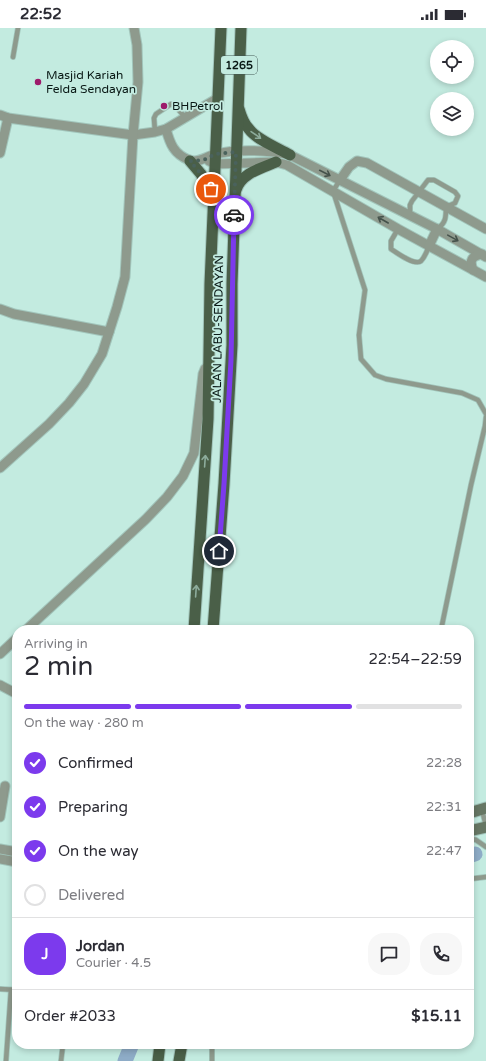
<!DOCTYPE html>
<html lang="en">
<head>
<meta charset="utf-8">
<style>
  :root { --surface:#fff; --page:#f7f7f7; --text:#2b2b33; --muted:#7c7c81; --line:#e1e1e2; --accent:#7c3aed }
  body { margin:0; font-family:"Varela Round",sans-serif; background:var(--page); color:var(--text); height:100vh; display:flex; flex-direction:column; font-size:15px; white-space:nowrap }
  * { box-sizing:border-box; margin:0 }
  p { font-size:13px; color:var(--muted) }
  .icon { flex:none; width:22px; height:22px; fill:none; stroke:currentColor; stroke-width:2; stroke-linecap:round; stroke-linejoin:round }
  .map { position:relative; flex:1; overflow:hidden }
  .sheet { position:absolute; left:12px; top:597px; width:462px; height:424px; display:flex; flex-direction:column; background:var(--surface); border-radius:16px; box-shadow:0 2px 6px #0003 }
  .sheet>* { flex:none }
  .fabs { position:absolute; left:430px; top:12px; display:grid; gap:8px }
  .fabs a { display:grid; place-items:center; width:44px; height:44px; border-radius:50%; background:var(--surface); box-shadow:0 2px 6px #0003; font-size:20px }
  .pin { position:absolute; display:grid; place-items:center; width:34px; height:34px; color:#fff; margin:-17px; border:2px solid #fff; border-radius:50%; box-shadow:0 1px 4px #0007 }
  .courier { position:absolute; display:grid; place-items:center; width:40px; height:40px; margin:-20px; border:3px solid #7c3aed; border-radius:50%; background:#fff; color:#222; box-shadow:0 1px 5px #0007 }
  .summary em { font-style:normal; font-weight:600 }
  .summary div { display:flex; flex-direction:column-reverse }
  .summary { display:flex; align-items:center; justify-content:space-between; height:68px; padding:0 12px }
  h1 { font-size:26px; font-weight:600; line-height:30px }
  .bar { display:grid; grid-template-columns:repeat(4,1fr); gap:6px 4px; align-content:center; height:48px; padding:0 12px }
  .bar i { height:5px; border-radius:3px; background:var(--line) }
  .bar .selected { background:var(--accent) }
  .bar p { grid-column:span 4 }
  .line { display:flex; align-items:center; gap:10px; padding:0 12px; border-top:1px solid var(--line) }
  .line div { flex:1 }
  .round { display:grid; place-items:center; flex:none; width:42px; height:42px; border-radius:16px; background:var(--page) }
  ol { padding:0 12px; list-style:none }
  li { display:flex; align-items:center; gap:12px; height:44px }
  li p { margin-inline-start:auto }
  li .icon { padding:4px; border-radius:50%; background:var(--accent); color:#fff; stroke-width:4 }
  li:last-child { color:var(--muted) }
  li i { width:22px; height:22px; border:2px solid var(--line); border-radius:50% }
  .status { display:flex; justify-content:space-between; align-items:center; height:28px; padding:0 20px; background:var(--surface); direction:ltr }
  .status svg { height:11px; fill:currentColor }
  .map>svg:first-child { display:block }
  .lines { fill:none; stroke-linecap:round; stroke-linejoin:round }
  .river { stroke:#8eacc7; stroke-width:15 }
  .service-casing { stroke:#a2c5bb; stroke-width:6 }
  .minor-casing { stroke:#a2c5bb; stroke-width:11 }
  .secondary-casing { stroke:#a2c5bb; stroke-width:13 }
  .primary-casing { stroke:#a2c5bb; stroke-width:13 }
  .service { stroke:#8e9a8d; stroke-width:4.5 }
  .minor { stroke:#8e9a8d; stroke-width:9 }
  .secondary { stroke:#667764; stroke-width:11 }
  .primary { stroke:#4a5f48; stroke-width:11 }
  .oneway { stroke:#8dac9c }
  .oneway2 { stroke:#45524b }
  .done { stroke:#4a625c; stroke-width:4; stroke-dasharray:0 7.2 }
  .route { stroke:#7c3aed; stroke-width:5 }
  .poi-dot { fill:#9d1a6b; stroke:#c3ebe0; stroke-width:1.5 }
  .labels { text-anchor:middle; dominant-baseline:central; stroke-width:3.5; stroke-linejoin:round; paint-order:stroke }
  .shield { fill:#c3ebe0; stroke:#415752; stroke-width:1 }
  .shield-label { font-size:11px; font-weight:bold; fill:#091815 }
  .poi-label { font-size:12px; fill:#091815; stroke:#c3ebe0; text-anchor:start }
  .street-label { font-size:12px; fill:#091815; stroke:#c3ebe0 }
</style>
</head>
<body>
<div class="status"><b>22:52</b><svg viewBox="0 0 49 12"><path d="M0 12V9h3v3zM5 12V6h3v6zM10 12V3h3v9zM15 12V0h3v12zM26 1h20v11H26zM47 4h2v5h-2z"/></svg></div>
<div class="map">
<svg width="486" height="1033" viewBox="0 0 486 1033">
  <rect width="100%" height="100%" fill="#c3ebe0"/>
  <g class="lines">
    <g class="river">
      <polyline points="469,828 475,826"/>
      <polyline points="125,1033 132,1016"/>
    </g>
    <g class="service-casing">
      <g id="service">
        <polyline points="13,29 18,0"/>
        <polyline points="155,104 154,90 156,86 171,76 175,78 185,89"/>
        <polyline points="340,152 333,163 365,262 359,307 361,331 375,347 386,351 462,365 478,372 486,386"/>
        <path d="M 410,187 L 410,177 L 412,173 L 428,152 L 434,152 L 455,164 L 458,168 L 455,175 L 446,179 C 446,189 446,195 437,201"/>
        <path d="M 398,201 L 391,213 L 391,221 C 397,225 415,238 421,233 C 425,229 427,223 429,218"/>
        <polyline points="441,602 471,457 485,398 486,389"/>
        <polyline points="482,782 486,798"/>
        <polyline points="469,810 476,812 486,819"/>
        <polyline points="469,851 486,849"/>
        <polyline points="0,961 17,962"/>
        <polyline points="212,1016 212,1033"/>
        <polyline points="6,1033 11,962"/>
        <polyline points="61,1033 63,1016"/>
      </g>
    </g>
    <g class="minor-casing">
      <g id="minor">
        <polyline points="0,87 8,90 133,107 155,104 166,101 218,70"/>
        <path d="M 166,101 C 170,116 174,126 189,132 C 198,136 207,128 216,126 C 236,121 270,122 290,127 L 437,201 L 486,229"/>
        <polyline points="0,125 8,90"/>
        <polyline points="209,133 215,136 276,134 287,137 398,201 486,249"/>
        <polyline points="340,152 349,139 357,133 367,135 486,201"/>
        <polyline points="429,218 437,201"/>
        <path d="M 473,242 C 469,232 472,228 482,226"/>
        <polyline points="0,281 14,286 109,304"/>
        <polyline points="0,440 49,396 69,375 84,356 102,326 117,279 125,249 133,107 138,54 137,17 134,0"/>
        <polyline points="26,602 146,491 167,469 183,448 194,425 203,346 205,341 209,337"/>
        <polyline points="0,626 17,610"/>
        <polyline points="0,657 17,666"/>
        <polyline points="0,789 5,758"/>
        <polyline points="0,821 17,824"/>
        <polyline points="0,831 17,834"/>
      </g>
    </g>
    <g class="secondary-casing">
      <g id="secondary">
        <polyline points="469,785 486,780"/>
        <polyline points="469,803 486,799"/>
      </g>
    </g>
    <g class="primary-casing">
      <g id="primary">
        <path d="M 239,81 C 241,88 244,96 249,101 C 257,112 278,120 290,127"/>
        <polyline points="190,133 201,146 214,168"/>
        <path d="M 236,162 C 241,145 262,140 276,134"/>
        <polyline points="194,602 208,391 210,256 221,0"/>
        <polyline points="213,602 224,456 232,317 232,256 241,0"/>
        <polyline points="158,1033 160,1016"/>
        <polyline points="179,1033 182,1016"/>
      </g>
    </g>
    <use href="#service" class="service"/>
    <use href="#minor" class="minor"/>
    <use href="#secondary" class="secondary"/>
    <use href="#primary" class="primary"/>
  </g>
  <defs><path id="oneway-shaft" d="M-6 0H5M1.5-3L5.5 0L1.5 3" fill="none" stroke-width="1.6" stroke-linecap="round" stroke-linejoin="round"/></defs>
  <g class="oneway">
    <use href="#oneway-shaft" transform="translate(256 107) rotate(35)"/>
    <use href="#oneway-shaft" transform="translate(205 433) rotate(-86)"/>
    <use href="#oneway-shaft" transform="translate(196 563) rotate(-86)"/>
  </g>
  <g class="oneway2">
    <use href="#oneway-shaft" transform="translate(325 145) rotate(27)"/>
    <use href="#oneway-shaft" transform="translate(383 192) rotate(-150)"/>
    <use href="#oneway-shaft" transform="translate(453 210) rotate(29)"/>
  </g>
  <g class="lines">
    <polyline class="done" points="211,161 201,146 190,133 204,132 215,126 236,124 234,187"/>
    <polyline class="route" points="219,523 224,456 231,332 234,187"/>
  </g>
  <g class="poi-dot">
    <circle cx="38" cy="54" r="4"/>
    <circle cx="164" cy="78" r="4"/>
  </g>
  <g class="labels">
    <rect class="shield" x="221" y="28" width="36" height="18" rx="3"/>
    <g class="shield-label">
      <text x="239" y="37">1265</text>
    </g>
    <g class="poi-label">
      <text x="46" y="47">Masjid Kariah<tspan x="46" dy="14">Felda Sendayan</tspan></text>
      <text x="172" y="78">BHPetrol</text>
    </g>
    <g class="street-label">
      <text transform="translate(218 301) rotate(-89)">JALAN LABU-SENDAYAN</text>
    </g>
  </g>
</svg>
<div class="fabs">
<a><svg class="icon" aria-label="locate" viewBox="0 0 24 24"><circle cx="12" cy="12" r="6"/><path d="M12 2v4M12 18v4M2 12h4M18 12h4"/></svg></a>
<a><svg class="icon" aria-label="layers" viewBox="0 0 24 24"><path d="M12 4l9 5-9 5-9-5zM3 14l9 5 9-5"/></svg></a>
</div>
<div class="pin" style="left:211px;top:161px;background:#ea580c"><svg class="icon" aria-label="bag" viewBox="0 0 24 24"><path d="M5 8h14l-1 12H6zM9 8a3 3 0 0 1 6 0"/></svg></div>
<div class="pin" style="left:219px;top:523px;background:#1f2937"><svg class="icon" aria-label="home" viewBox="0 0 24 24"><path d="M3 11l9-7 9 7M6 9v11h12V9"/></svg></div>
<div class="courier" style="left:234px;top:187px"><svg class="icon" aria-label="car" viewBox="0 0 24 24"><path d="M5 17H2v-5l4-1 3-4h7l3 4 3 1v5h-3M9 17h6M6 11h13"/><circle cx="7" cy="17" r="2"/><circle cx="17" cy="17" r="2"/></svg></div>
<section class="sheet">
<div class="summary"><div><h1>2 min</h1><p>Arriving in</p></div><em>22:54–22:59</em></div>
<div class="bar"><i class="selected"></i><i class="selected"></i><i class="selected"></i><i></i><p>On the way · 280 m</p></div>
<ol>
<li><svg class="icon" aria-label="check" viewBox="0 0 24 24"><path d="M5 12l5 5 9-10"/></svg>Confirmed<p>22:28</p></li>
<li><svg class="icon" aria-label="check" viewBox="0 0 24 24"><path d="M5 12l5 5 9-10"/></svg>Preparing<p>22:31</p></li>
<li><svg class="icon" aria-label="check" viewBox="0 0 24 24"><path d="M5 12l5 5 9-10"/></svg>On the way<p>22:47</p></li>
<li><i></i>Delivered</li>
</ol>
<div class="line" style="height:72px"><b class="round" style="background:var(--accent);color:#fff">J</b><div><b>Jordan</b><p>Courier · 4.5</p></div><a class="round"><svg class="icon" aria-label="chat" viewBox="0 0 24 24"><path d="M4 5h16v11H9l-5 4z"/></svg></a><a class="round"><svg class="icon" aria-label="phone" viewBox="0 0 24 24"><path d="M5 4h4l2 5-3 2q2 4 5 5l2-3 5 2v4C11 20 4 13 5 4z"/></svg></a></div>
<div class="line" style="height:52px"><div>Order #2033</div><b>$15.11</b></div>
</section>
</div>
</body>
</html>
